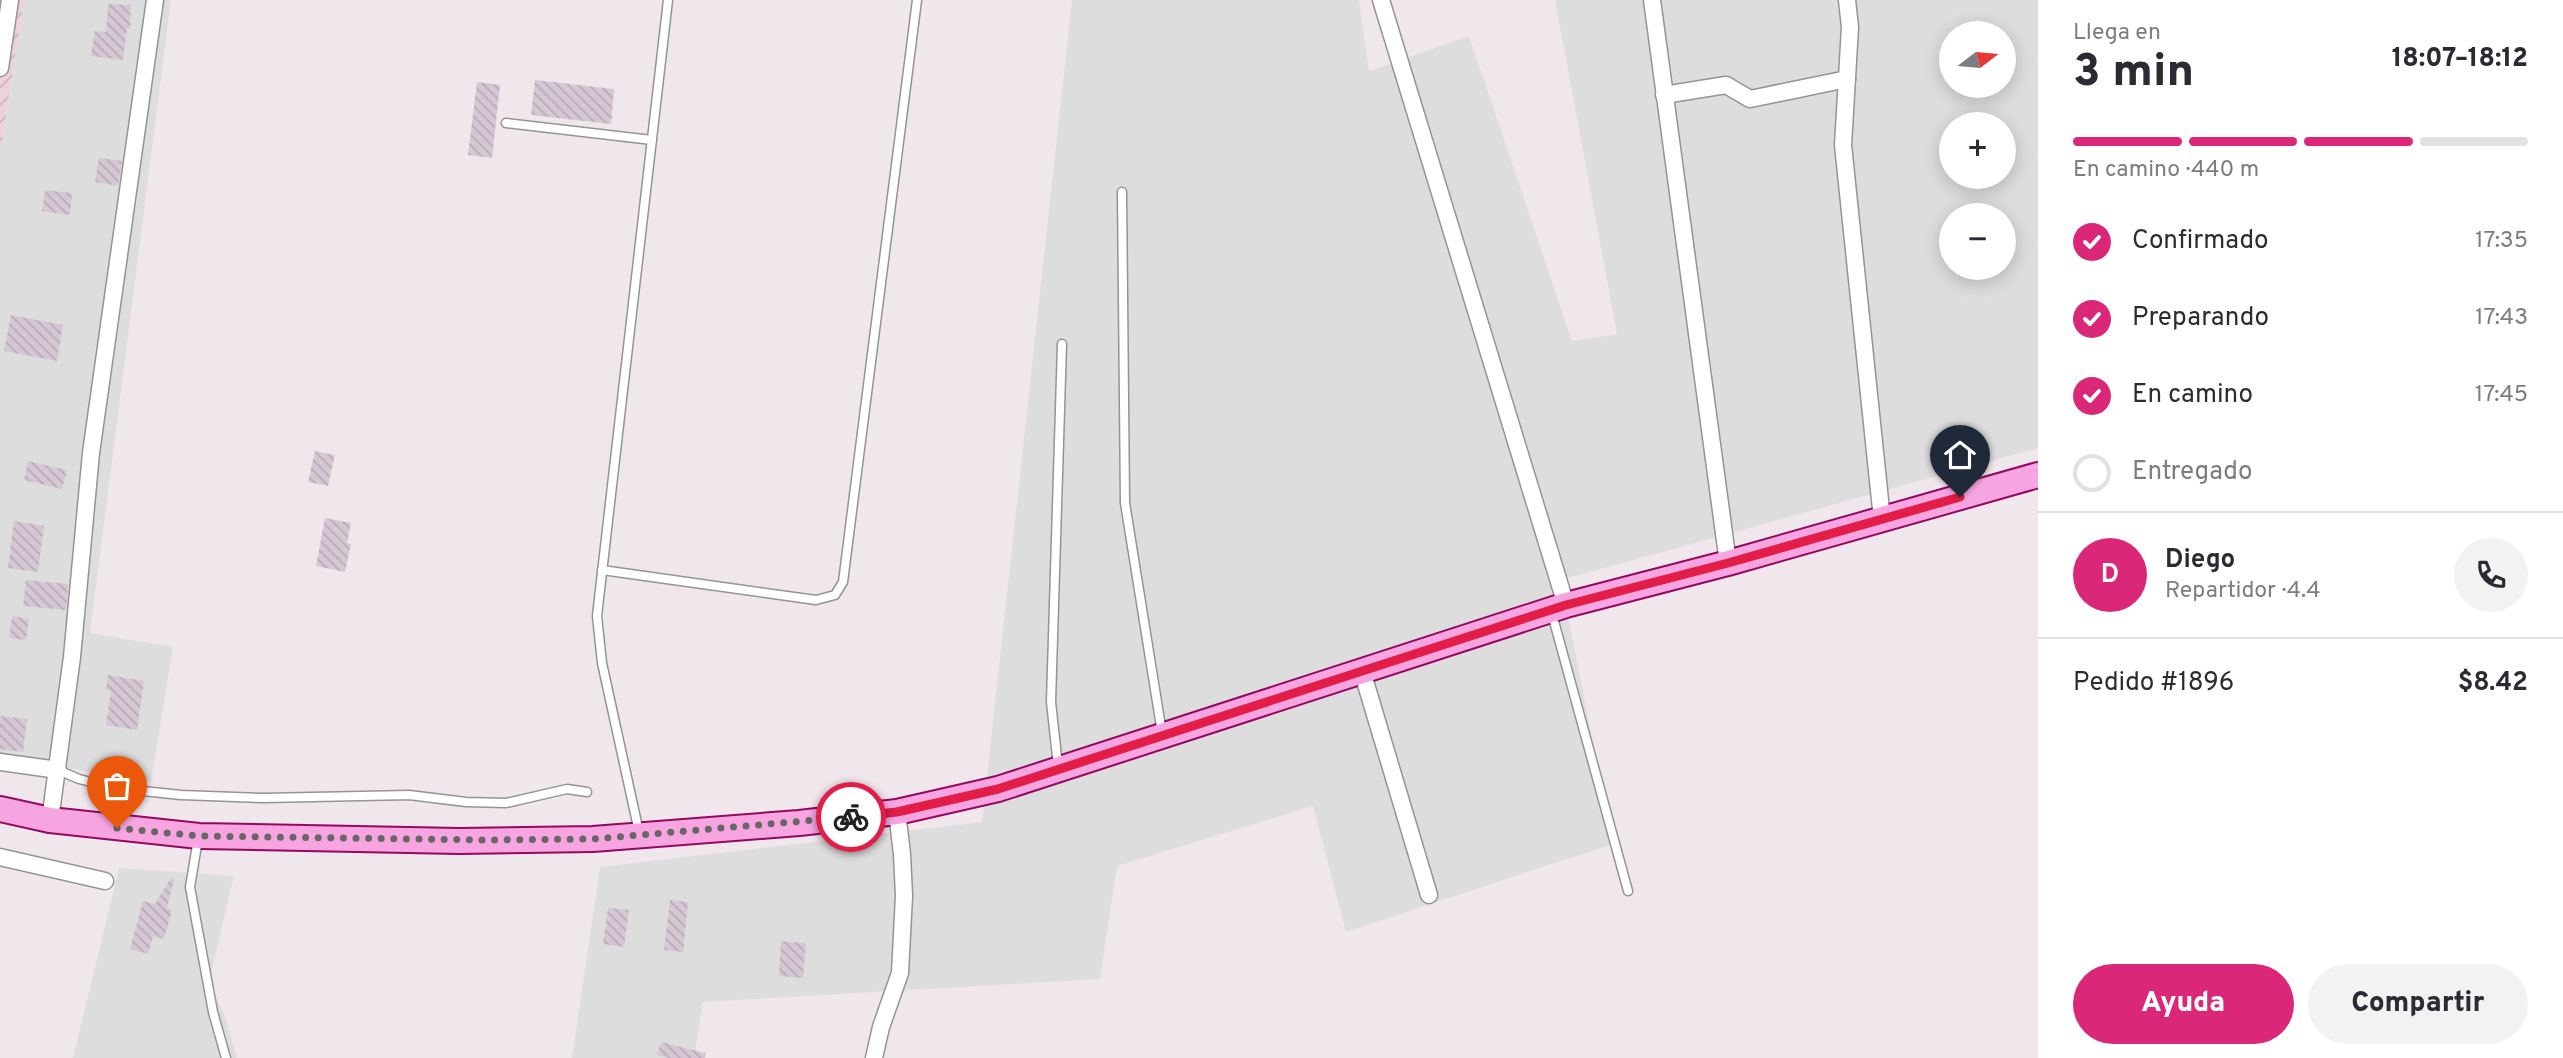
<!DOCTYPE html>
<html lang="es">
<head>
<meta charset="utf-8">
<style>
  :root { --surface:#fff; --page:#f2f2f3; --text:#2b2b33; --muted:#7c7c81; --line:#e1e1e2; --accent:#db2777 }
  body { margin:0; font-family:Overpass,sans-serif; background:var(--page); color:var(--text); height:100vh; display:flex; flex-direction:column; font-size:26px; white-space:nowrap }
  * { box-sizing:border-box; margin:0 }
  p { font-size:23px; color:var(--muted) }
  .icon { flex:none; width:38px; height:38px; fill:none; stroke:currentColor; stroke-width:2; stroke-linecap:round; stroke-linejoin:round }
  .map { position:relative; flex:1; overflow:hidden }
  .side { display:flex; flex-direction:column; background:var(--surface); width:525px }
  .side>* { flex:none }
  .needle { width:46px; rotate:74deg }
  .controls { position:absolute; left:1939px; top:21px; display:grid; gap:14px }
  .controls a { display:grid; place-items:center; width:77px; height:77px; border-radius:50%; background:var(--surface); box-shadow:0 4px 18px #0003; font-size:35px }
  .pin { position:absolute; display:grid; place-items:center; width:60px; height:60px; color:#fff; margin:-72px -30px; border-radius:50% 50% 50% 0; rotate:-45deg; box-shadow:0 0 7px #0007 }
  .pin .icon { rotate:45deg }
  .courier { position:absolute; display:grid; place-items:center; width:70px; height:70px; margin:-35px; border:5px solid #e11d48; border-radius:50%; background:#fff; color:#222; box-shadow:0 2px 9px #0007 }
  .overview em { font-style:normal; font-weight:800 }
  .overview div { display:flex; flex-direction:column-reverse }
  .overview { display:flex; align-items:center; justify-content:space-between; height:119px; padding:0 35px }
  h1 { font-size:46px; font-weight:800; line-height:52px }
  .bar { display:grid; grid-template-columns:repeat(4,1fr); gap:10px 7px; align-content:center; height:84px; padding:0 35px }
  .bar i { height:9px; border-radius:5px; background:var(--line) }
  .bar .selected { background:var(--accent) }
  .bar p { grid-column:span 4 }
  .line { display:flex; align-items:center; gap:18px; padding:0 35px; border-top:2px solid var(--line) }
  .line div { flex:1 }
  .round { display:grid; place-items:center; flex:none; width:74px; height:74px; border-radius:37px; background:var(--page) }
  ol { padding:0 35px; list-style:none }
  li { display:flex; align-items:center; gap:21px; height:77px }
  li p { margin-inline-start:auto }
  li .icon { padding:7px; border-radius:50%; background:var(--accent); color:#fff; stroke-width:4 }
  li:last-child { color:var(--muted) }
  li i { width:38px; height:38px; border:4px solid var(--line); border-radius:50% }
  .cta { display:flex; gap:14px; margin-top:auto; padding:14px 35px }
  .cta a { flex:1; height:80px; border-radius:42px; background:var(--accent); color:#fff; font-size:28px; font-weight:800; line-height:80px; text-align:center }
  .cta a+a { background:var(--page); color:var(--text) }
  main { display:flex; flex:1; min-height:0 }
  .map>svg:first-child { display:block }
  .residential { fill:#deddde; fill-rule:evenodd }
  .farmland { fill:url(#farmland-furrows) }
  .building { fill:url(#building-back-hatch) }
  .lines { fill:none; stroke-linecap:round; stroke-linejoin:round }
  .service-casing { stroke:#949494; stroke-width:11 }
  .minor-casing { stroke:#949494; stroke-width:19 }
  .primary-casing { stroke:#940860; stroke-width:28 }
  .service { stroke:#fff; stroke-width:8 }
  .minor { stroke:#fff; stroke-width:16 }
  .primary { stroke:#f7a5e1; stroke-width:24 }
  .done { stroke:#696668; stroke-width:7; stroke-dasharray:0 12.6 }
  .route { stroke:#e11d48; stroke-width:9 }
</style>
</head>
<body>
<main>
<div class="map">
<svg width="2038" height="1058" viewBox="0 0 2038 1058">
  <defs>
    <pattern id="farmland-furrows" width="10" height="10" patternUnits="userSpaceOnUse" patternTransform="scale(1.75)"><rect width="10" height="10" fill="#edd3d9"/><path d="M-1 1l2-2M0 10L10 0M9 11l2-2" fill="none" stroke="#cbb5ba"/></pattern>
    <pattern id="building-back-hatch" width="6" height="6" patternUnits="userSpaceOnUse" patternTransform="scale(1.75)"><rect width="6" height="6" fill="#d6c7d4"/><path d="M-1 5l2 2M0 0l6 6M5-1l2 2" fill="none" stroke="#b7abb6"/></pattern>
  </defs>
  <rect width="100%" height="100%" fill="#f0e7ed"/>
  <g class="residential">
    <polygon points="24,0 171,0 90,633 173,647 151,782 0,757 0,153"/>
    <path d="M 1072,0 L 1359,0 L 1369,71 L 1469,36 L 1572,341 L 1617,334 L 1555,0 L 2038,0 L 2038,448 L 1561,580 L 1613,844 L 1346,932 L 1313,806 L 1117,866 L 1100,979 L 703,1002 L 694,1058 L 572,1058 L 600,867 L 982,822 ZM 1951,33 L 2004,33 L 2004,86 L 1951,86 ZM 1951,124 L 2004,124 L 2004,177 L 1951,177 ZM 1951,215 L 2004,215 L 2004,268 L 1951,268 Z"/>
    <polygon points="119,868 234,876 209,982 225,1016 237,1058 73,1058"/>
  </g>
  <polygon class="farmland" points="0,0 24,0 0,153"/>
  <g class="building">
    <polygon points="108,4 131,5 130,29 127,29 123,60 91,56 95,31 106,32"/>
    <polygon points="535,80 614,89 611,124 531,115"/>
    <polygon points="477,82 500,85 492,158 468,155"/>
    <polygon points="99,158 122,161 118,186 95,182"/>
    <polygon points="45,190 72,193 70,215 42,211"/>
    <polygon points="11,315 63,325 57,361 4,351"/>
    <polygon points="315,451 335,455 328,486 308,482"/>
    <polygon points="28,461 67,470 62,489 24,480"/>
    <polygon points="325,518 351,523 347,543 351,544 345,572 316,566"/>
    <polygon points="14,521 44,526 38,572 8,568"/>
    <polygon points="26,580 68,584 66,610 23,606"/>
    <polygon points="12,616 29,619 26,640 9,638"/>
    <polygon points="108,675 144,681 137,730 106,725 111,691 106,690"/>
    <polygon points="0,716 27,719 23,752 0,749"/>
    <polygon points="171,878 174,880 167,908 172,910 164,939 153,936 148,954 130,949 143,901 155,904"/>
    <polygon points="670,900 688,902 683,952 664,950"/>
    <polygon points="608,908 629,910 624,947 603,944"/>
    <polygon points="781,941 806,943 803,978 779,976"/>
    <polygon points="661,1042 706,1053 705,1058 669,1058 657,1055"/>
  </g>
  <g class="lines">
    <g class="service-casing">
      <g id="service">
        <polyline points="506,123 652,140"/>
        <polyline points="1122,192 1125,503 1162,733"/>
        <polyline points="602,570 816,600 835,595 843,582 917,0"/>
        <polyline points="1552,614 1628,891"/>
        <polyline points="1058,766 1051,702 1062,344"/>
        <polyline points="58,770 79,779 114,788 181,795 264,798 409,795 466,802 506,803 567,789 587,792"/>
        <polyline points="639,832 602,663 597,616 668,0"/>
        <polyline points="198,839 190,887 213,1012 226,1058"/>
      </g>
    </g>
    <g class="minor-casing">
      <g id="minor">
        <polyline points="1381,0 1566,605"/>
        <polyline points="1652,0 1728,563"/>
        <polyline points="1847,0 1850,27 1843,145 1882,519"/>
        <polyline points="0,68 10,0"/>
        <polyline points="1664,95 1726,85 1750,99 1847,79"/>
        <polyline points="1362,671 1429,895"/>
        <polyline points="0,762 58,770"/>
        <polyline points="50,820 72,657 91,453 155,0"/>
        <polyline points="0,857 105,881"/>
        <polyline points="874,1058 881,1027 900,973 904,896 902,854 897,812"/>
      </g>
    </g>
    <g class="primary-casing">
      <polyline id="primary" points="0,809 50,820 199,836 459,841 593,839 799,823 897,812 998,789 1566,605 1728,563 2038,475"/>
    </g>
    <use href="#service" class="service"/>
    <use href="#minor" class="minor"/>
    <use href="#primary" class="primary"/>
  </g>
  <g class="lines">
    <polyline class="done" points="117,828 199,836 485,840 593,839 851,817"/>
    <polyline class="route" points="851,817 897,812 998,789 1566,605 1728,563 1960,497"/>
  </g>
</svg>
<div class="controls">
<a><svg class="needle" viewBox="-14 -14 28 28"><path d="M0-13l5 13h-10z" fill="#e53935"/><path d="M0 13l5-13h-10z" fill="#7c7c81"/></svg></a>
<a>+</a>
<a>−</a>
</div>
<div class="pin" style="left:117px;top:828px;background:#ea580c"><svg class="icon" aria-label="bag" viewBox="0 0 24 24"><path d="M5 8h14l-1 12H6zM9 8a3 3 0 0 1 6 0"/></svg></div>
<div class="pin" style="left:1960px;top:497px;background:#1f2937"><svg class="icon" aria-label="home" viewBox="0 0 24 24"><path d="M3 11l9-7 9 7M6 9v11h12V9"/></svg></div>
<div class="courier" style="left:851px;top:817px"><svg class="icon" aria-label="bike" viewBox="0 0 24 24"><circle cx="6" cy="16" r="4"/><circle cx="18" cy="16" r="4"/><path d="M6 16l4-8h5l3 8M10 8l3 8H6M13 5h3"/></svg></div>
</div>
<section class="side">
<div class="overview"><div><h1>3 min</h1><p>Llega en</p></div><em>18:07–18:12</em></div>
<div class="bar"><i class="selected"></i><i class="selected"></i><i class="selected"></i><i></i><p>En camino · 440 m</p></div>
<ol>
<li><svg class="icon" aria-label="check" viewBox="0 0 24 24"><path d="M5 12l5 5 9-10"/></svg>Confirmado<p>17:35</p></li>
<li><svg class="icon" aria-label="check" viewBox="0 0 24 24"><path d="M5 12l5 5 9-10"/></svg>Preparando<p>17:43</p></li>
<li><svg class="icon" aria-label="check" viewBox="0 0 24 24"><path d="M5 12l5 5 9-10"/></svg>En camino<p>17:45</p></li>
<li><i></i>Entregado</li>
</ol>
<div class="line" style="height:126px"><b class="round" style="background:var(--accent);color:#fff">D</b><div><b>Diego</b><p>Repartidor · 4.4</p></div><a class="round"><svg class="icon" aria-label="phone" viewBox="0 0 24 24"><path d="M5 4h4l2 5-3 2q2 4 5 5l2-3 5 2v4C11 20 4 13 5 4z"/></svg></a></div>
<div class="line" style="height:91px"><div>Pedido #1896</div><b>$8.42</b></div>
<div class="cta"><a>Ayuda</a><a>Compartir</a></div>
</section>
</main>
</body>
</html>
